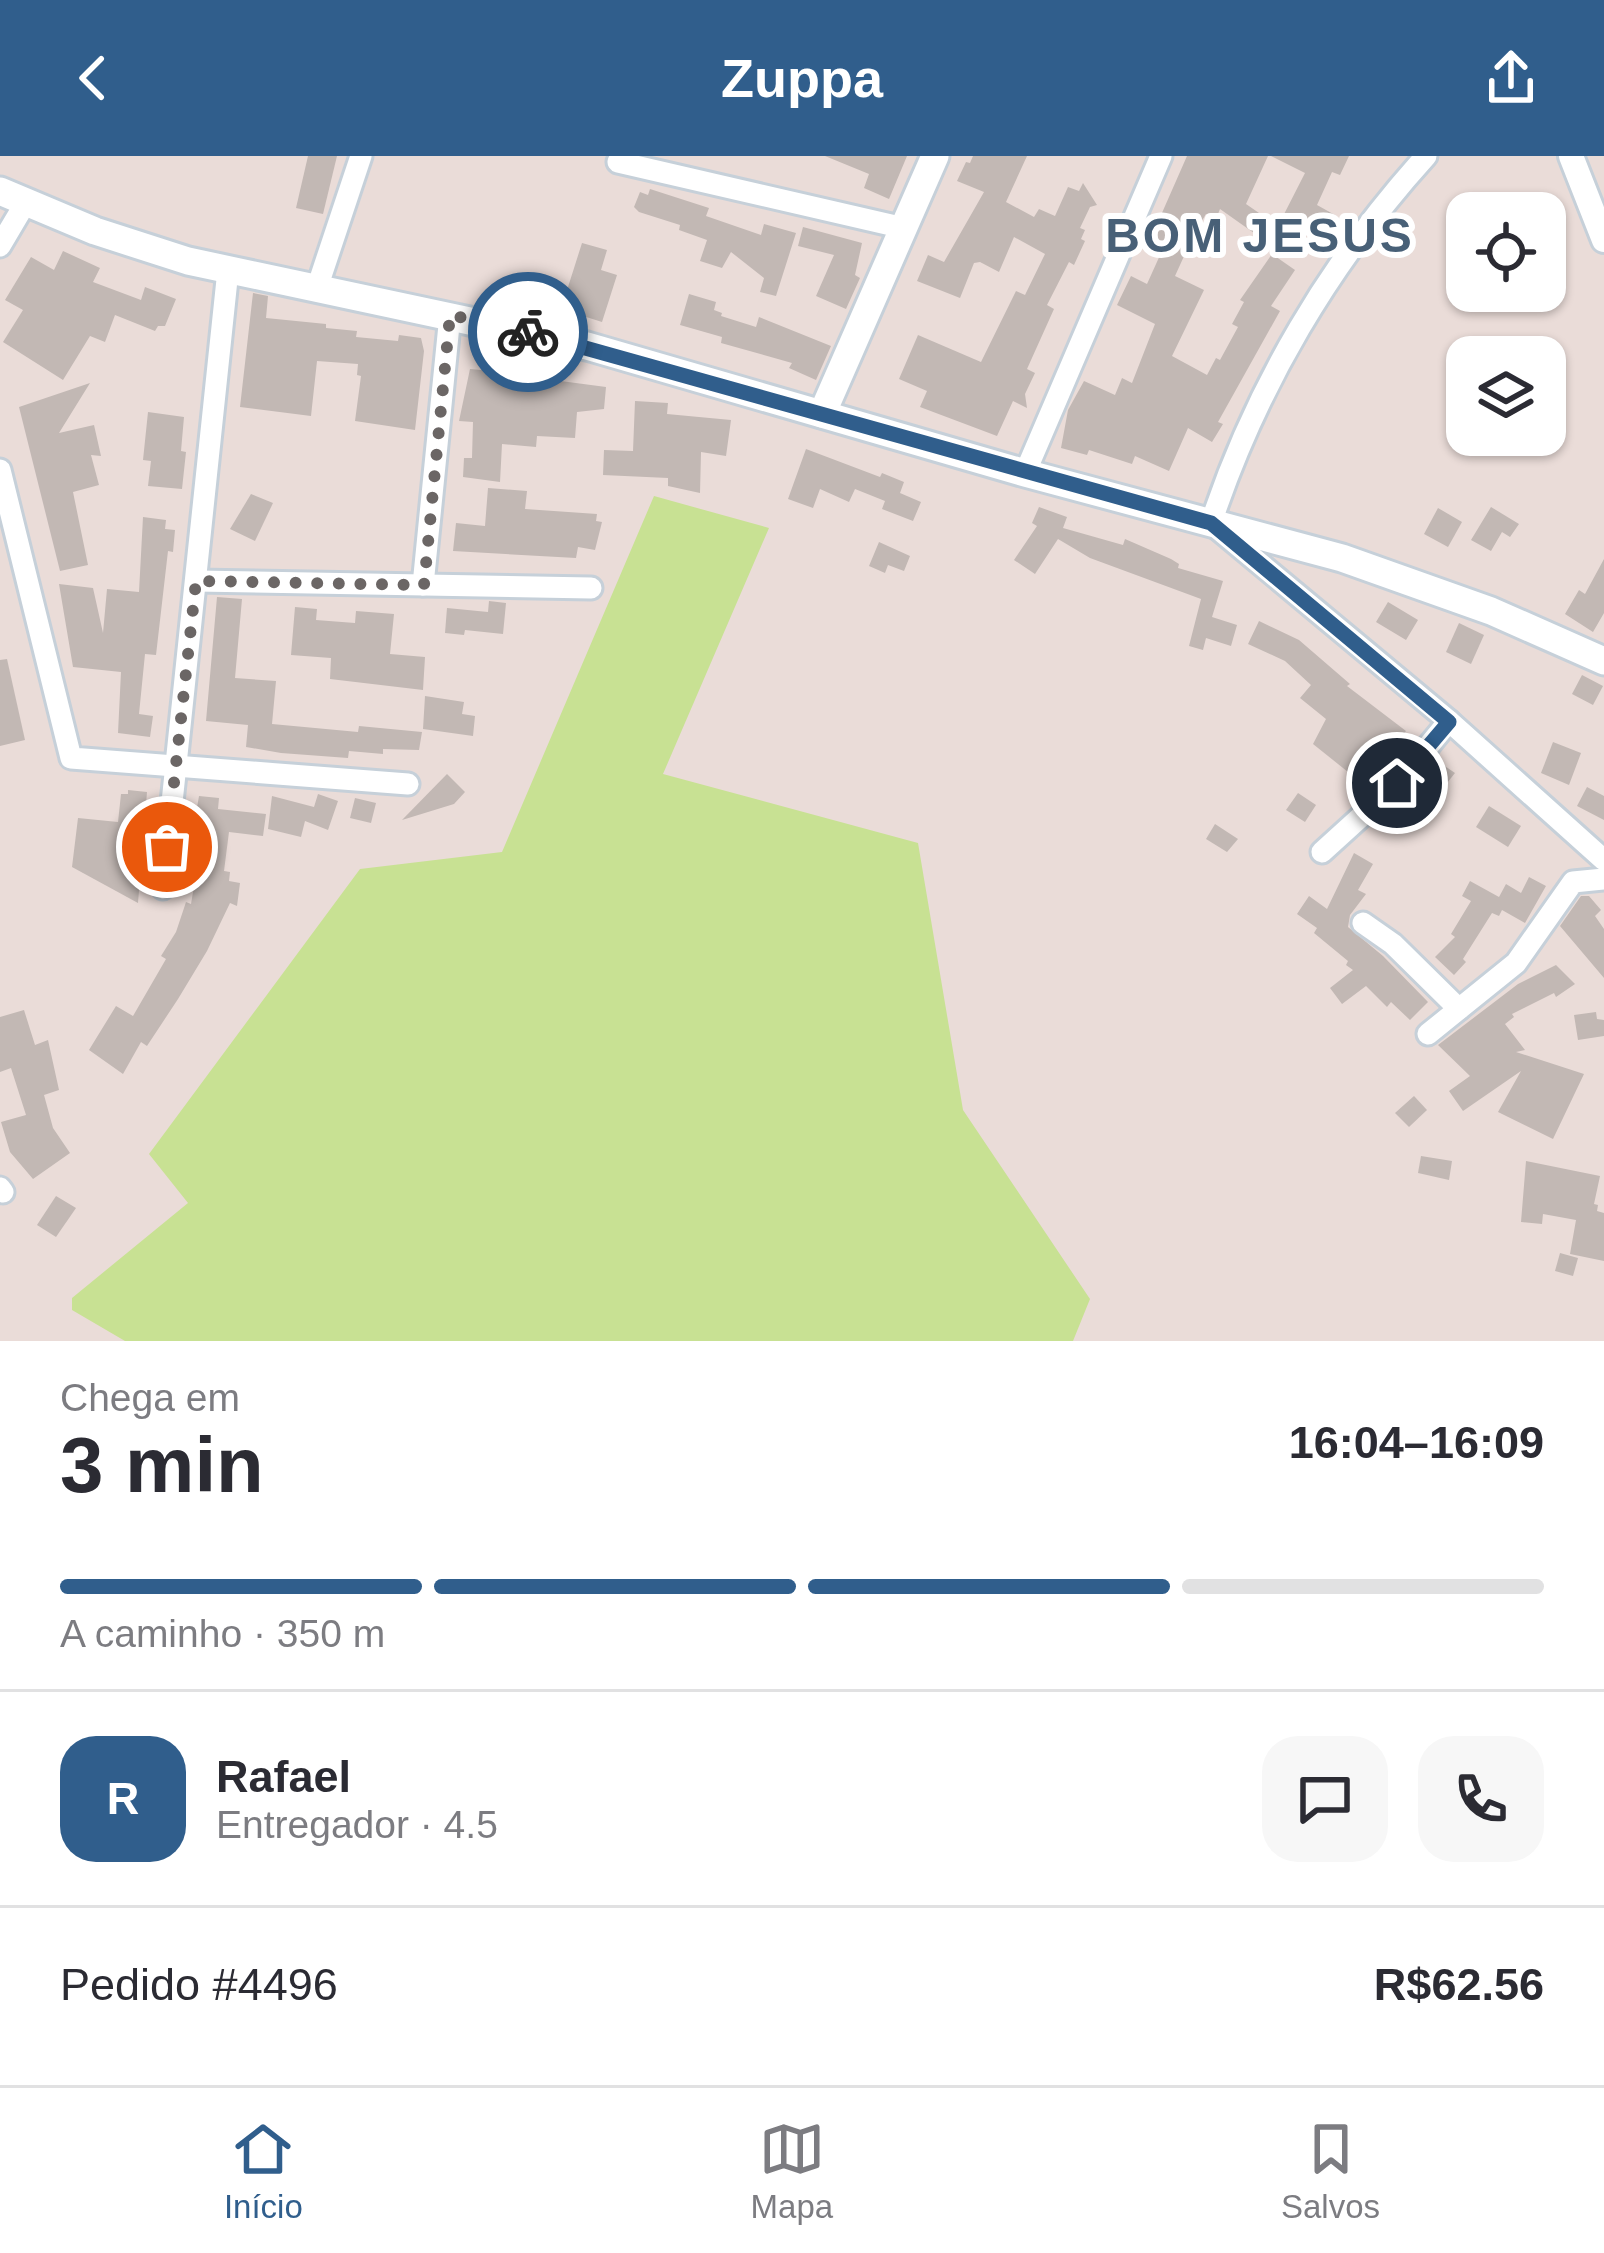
<!DOCTYPE html>
<html lang="pt">
<head>
<meta charset="utf-8">
<style>
  :root { --surface:#fff; --page:#f7f7f7; --text:#2b2b33; --muted:#7c7c81; --line:#e1e1e2; --accent:#305e8c }
  body { margin:0; font-family:Arial,sans-serif; background:var(--page); color:var(--text); height:100vh; display:flex; flex-direction:column; font-size:45px; white-space:nowrap }
  * { box-sizing:border-box; margin:0 }
  p { font-size:39px; color:var(--muted) }
  .icon { flex:none; width:66px; height:66px; fill:none; stroke:currentColor; stroke-width:2; stroke-linecap:round; stroke-linejoin:round }
  .map { position:relative; height:1185px; overflow:hidden }
  .details { display:flex; flex-direction:column; background:var(--surface); flex:1 }
  .details>* { flex:none }
  .fabs { position:absolute; left:1446px; top:36px; display:grid; gap:24px }
  .fabs a { display:grid; place-items:center; width:120px; height:120px; border-radius:24px; background:var(--surface); box-shadow:0 3px 9px #0004; font-size:60px }
  .pin { position:absolute; display:grid; place-items:center; width:102px; height:102px; color:#fff; margin:-51px; border:6px solid #fff; border-radius:50%; box-shadow:0 3px 12px #0007 }
  .courier { position:absolute; display:grid; place-items:center; width:120px; height:120px; margin:-60px; border:9px solid #305e8c; border-radius:50%; background:#fff; color:#222; box-shadow:0 3px 15px #0007 }
  .head em { font-style:normal; font-weight:700 }
  .head div { display:flex; flex-direction:column-reverse }
  .head { display:flex; align-items:center; justify-content:space-between; height:204px; padding:0 60px }
  h1 { font-size:78px; font-weight:700; line-height:90px }
  .bar { display:grid; grid-template-columns:repeat(4,1fr); gap:18px 12px; align-content:center; height:144px; padding:0 60px }
  .bar i { height:15px; border-radius:9px; background:var(--line) }
  .bar .current { background:var(--accent) }
  .bar p { grid-column:span 4 }
  .line { display:flex; align-items:center; gap:30px; padding:0 60px; border-top:3px solid var(--line) }
  .line div { flex:1 }
  .round { display:grid; place-items:center; flex:none; width:126px; height:126px; border-radius:36px; background:var(--page) }
  header { display:flex; justify-content:space-between; align-items:center; height:156px; padding:0 60px; background:var(--accent); color:#fff; font-size:54px; font-weight:700 }
  .tab-bar { display:flex; justify-content:space-around; align-items:center; height:168px; border-top:3px solid var(--line); background:var(--surface); font-size:33px; color:var(--muted) }
  .tab-bar a { display:grid; justify-items:center; gap:6px }
  .tab-bar .current { color:var(--accent) }
  .map>svg:first-child { display:block }
  .green { fill:#c8e193 }
  .building { fill:#c2b8b4 }
  .lines { fill:none; stroke-linecap:round; stroke-linejoin:round }
  .minor-casing { stroke:#c6d0d9; stroke-width:27 }
  .tertiary-casing { stroke:#c6d0d9; stroke-width:30 }
  .secondary-casing { stroke:#c6d0d9; stroke-width:33 }
  .minor { stroke:#fff; stroke-width:21 }
  .tertiary { stroke:#fff; stroke-width:24 }
  .secondary { stroke:#fff; stroke-width:27 }
  .done { stroke:#6b6665; stroke-width:12; stroke-dasharray:0 21.6 }
  .route { stroke:#305e8c; stroke-width:15 }
  .labels { text-anchor:middle; dominant-baseline:central; stroke-width:12; stroke-linejoin:round; paint-order:stroke }
  .district-label { font-size:48px; font-weight:bold; letter-spacing:3px; fill:#486077; stroke:#fff }
</style>
</head>
<body>
<header><svg class="icon" aria-label="back" viewBox="0 0 24 24"><path d="M15 5l-7 7 7 7"/></svg>Zuppa<svg class="icon" aria-label="share" viewBox="0 0 24 24"><path d="M12 15V3M7 8l5-5 5 5M5 13v7h14v-7"/></svg></header>
<div class="map">
<svg width="1604" height="1185" viewBox="0 0 1604 1185">
  <rect width="100%" height="100%" fill="#eadcd8"/>
  <polygon class="green" points="654,340 769,372 663,618 918,687 963,954 1090,1143 1073,1185 125,1185 72,1154 72,1142 188,1047 149,998 360,713 502,696"/>
  <g class="building">
    <polygon points="308,0 337,0 323,58 296,52"/>
    <polygon points="825,0 907,0 889,43 864,32 869,18"/>
    <polygon points="973,0 1027,0 1006,46 1034,61 1039,53 1055,60 1068,31 1079,35 1083,27 1097,49 1090,51 1080,72 1085,74 1081,83 1085,85 1074,109 1069,106 1047,149 1054,153 1027,213 1035,217 1025,238 1027,252 1013,245 997,280 920,251 927,235 899,223 918,179 981,206 1016,135 1025,139 1045,98 1014,81 999,116 980,106 974,107 960,142 917,125 928,99 944,106 984,36 957,25 966,6 970,7"/>
    <polygon points="1187,0 1268,0 1246,48 1278,70 1305,17 1271,0 1349,0 1340,19 1332,16 1317,49 1335,59 1327,75 1308,66 1285,99 1220,53 1216,63 1206,58 1195,76 1175,120 1204,134 1172,200 1207,219 1216,202 1220,204 1238,171 1232,168 1244,146 1240,144 1272,98 1295,114 1271,150 1280,155 1218,266 1223,268 1212,286 1188,272 1169,315 1135,300 1132,308 1089,294 1087,299 1061,292 1068,254 1084,225 1115,239 1122,222 1132,227 1155,168 1117,149 1131,120 1147,128 1161,97 1147,91"/>
    <polygon points="650,33 709,52 706,60 761,79 764,68 796,77 776,140 760,136 764,122 731,96 722,112 700,105 707,84 679,74 680,69 639,56 634,51 640,36 648,39"/>
    <polygon points="803,71 862,87 855,119 860,122 846,153 816,140 834,99 798,90"/>
    <polygon points="582,87 607,94 601,114 617,119 602,166 561,153"/>
    <polygon points="63,95 100,112 93,126 141,144 145,131 176,143 165,170 158,170 155,175 115,159 105,186 90,180 63,224 3,186 23,154 5,144 31,101 54,114"/>
    <polygon points="253,137 268,140 266,162 326,168 326,172 357,175 356,181 398,185 399,179 421,182 424,195 415,274 355,265 361,220 357,219 358,208 317,205 311,260 240,251"/>
    <polygon points="689,138 716,146 714,154 722,157 721,160 756,171 759,161 831,190 816,224 789,212 792,207 721,187 722,181 680,169"/>
    <polygon points="516,198 540,203 538,222 606,231 604,253 577,256 575,282 537,280 536,291 502,288 500,326 463,321 464,302 472,302 473,266 459,265 470,213 514,217"/>
    <polygon points="90,227 59,277 94,269 101,300 91,299 99,329 73,336 88,409 60,415 19,251"/>
    <polygon points="635,245 668,247 667,258 731,264 726,300 701,296 700,337 668,330 668,322 603,319 604,294 633,295"/>
    <polygon points="148,256 184,261 181,295 186,296 182,333 148,330 151,305 143,304"/>
    <polygon points="806,293 880,321 882,317 904,326 900,337 921,346 913,365 882,353 885,345 855,333 849,346 820,333 813,352 788,343"/>
    <polygon points="488,332 527,335 525,353 597,358 596,365 602,366 595,394 578,391 576,402 453,395 456,367 485,370"/>
    <polygon points="251,338 273,347 255,385 230,373"/>
    <polygon points="1039,351 1067,361 1063,372 1123,389 1125,383 1171,403 1179,408 1178,412 1223,425 1212,461 1237,469 1231,490 1206,482 1203,494 1189,490 1201,443 1090,402 1058,383 1035,418 1014,404 1037,370 1032,367"/>
    <polygon points="1491,351 1519,368 1510,381 1502,376 1491,395 1471,384"/>
    <polygon points="1438,352 1462,366 1448,391 1424,378"/>
    <polygon points="143,361 166,364 165,373 175,374 173,396 168,395 156,499 145,498 139,558 153,560 150,581 118,577 121,516 73,511 59,428 93,432 103,477 107,433 139,436"/>
    <polygon points="879,386 910,400 904,415 888,409 885,417 869,410"/>
    <polygon points="1604,403 1604,457 1593,476 1565,458 1579,434 1585,438"/>
    <polygon points="217,441 242,443 235,522 276,525 272,568 358,576 359,570 422,576 419,594 383,593 383,598 349,595 348,602 281,597 246,591 248,569 206,565"/>
    <polygon points="489,445 506,447 503,478 465,474 464,479 445,477 447,452 488,456"/>
    <polygon points="1388,446 1418,464 1406,484 1376,466"/>
    <polygon points="295,451 317,453 316,464 355,467 356,455 394,458 390,498 425,501 423,534 330,523 331,502 291,499"/>
    <polygon points="1259,465 1299,484 1350,528 1347,530 1406,575 1363,628 1313,588 1326,563 1300,542 1311,529 1285,505 1248,488"/>
    <polygon points="1459,467 1484,479 1471,508 1446,496"/>
    <polygon points="7,503 25,584 0,590 0,504"/>
    <polygon points="1582,519 1603,530 1593,549 1572,538"/>
    <polygon points="425,540 464,546 462,558 475,560 473,580 423,573"/>
    <polygon points="1553,586 1581,597 1569,629 1541,617"/>
    <polygon points="1436,604 1455,617 1443,632 1424,619"/>
    <polygon points="447,618 465,636 454,648 402,664"/>
    <polygon points="1587,631 1604,640 1604,664 1577,650"/>
    <polygon points="128,634 147,636 138,747 72,711 78,662 118,666 121,638 128,638"/>
    <polygon points="1298,637 1316,649 1305,666 1286,654"/>
    <polygon points="318,638 338,645 328,674 305,665 301,681 268,673 272,640 314,651"/>
    <polygon points="199,640 219,642 218,653 266,658 263,680 229,676 224,715 230,716 229,725 240,727 237,750 230,747 207,795 178,843 147,890 141,886 123,918 89,894 116,850 133,860 166,803 161,800 176,776 186,746 191,748 198,706 188,704"/>
    <polygon points="355,642 376,647 371,667 350,662"/>
    <polygon points="1489,650 1521,670 1508,691 1476,671"/>
    <polygon points="1215,668 1238,683 1227,696 1206,683"/>
    <polygon points="1354,697 1373,708 1358,734 1366,738 1350,759 1348,771 1383,800 1428,846 1410,864 1391,846 1387,851 1366,830 1342,848 1330,832 1353,814 1346,809 1348,805 1314,777 1317,772 1297,758 1309,740 1327,753"/>
    <polygon points="1529,721 1546,730 1525,767 1502,754 1499,760 1492,757 1463,803 1466,806 1454,819 1435,801 1455,781 1451,778 1471,745 1462,740 1470,725 1499,741 1506,728 1521,737"/>
    <polygon points="1581,740 1589,740 1601,754 1595,760 1604,773 1604,822 1560,770"/>
    <polygon points="1556,809 1575,828 1556,841 1554,837 1512,858 1514,861 1505,868 1525,894 1516,896 1584,918 1553,983 1498,956 1521,915 1463,955 1449,935 1470,920 1438,889 1518,828"/>
    <polygon points="24,854 35,889 48,884 59,934 44,939 53,972 70,997 33,1023 10,996 1,966 26,959 11,912 0,916 0,861"/>
    <polygon points="1596,856 1597,863 1604,864 1604,880 1578,884 1574,859"/>
    <polygon points="1414,940 1427,954 1409,971 1395,957"/>
    <polygon points="1421,1000 1452,1005 1449,1024 1418,1017"/>
    <polygon points="1526,1005 1600,1020 1594,1048 1598,1049 1597,1055 1604,1057 1604,1105 1570,1098 1576,1064 1543,1058 1542,1068 1521,1066"/>
    <polygon points="56,1040 76,1052 56,1081 37,1069"/>
    <polygon points="1560,1097 1578,1102 1573,1120 1555,1115"/>
  </g>
  <g class="lines">
    <g class="minor-casing">
      <g id="minor">
        <path d="M 1426,0 C 1330,106 1256,231 1211,367 L 1449,565 L 1604,704"/>
        <polyline points="618,6 904,72"/>
        <polyline points="0,90 26,46"/>
        <polyline points="317,132 361,0"/>
        <polyline points="0,314 71,602 408,628"/>
        <polyline points="1025,317 1161,0"/>
        <polyline points="196,425 591,432"/>
        <polyline points="423,429 450,159"/>
        <polyline points="1322,696 1398,627 1449,565"/>
        <polyline points="163,732 228,114"/>
        <polyline points="1363,767 1393,788 1459,853"/>
        <polyline points="1428,878 1516,807 1573,726 1604,723"/>
        <polyline points="0,1032 3,1036"/>
      </g>
    </g>
    <g class="tertiary-casing">
      <polyline id="tertiary" points="1571,0 1604,84"/>
    </g>
    <g class="secondary-casing">
      <g id="secondary">
        <polyline points="0,35 95,75 188,105 587,190 1025,317 1342,402 1491,455 1604,505"/>
        <polyline points="822,258 935,0"/>
      </g>
    </g>
    <use href="#minor" class="minor"/>
    <use href="#tertiary" class="tertiary"/>
    <use href="#secondary" class="secondary"/>
  </g>
  <g class="lines">
    <polyline class="done" points="167,691 196,425 424,429 450,159 528,176"/>
    <polyline class="route" points="528,176 1211,367 1449,566 1397,627"/>
  </g>
  <g class="labels">
    <g class="district-label">
      <text x="1260" y="79">BOM JESUS</text>
    </g>
  </g>
</svg>
<div class="fabs">
<a><svg class="icon" aria-label="locate" viewBox="0 0 24 24"><circle cx="12" cy="12" r="6"/><path d="M12 2v4M12 18v4M2 12h4M18 12h4"/></svg></a>
<a><svg class="icon" aria-label="layers" viewBox="0 0 24 24"><path d="M12 4l9 5-9 5-9-5zM3 14l9 5 9-5"/></svg></a>
</div>
<div class="pin" style="left:167px;top:691px;background:#ea580c"><svg class="icon" aria-label="bag" viewBox="0 0 24 24"><path d="M5 8h14l-1 12H6zM9 8a3 3 0 0 1 6 0"/></svg></div>
<div class="pin" style="left:1397px;top:627px;background:#1f2937"><svg class="icon" aria-label="home" viewBox="0 0 24 24"><path d="M3 11l9-7 9 7M6 9v11h12V9"/></svg></div>
<div class="courier" style="left:528px;top:176px"><svg class="icon" aria-label="bike" viewBox="0 0 24 24"><circle cx="6" cy="16" r="4"/><circle cx="18" cy="16" r="4"/><path d="M6 16l4-8h5l3 8M10 8l3 8H6M13 5h3"/></svg></div>
</div>
<section class="details">
<div class="head"><div><h1>3 min</h1><p>Chega em</p></div><em>16:04–16:09</em></div>
<div class="bar"><i class="current"></i><i class="current"></i><i class="current"></i><i></i><p>A caminho · 350 m</p></div>
<div class="line" style="height:216px"><b class="round" style="background:var(--accent);color:#fff">R</b><div><b>Rafael</b><p>Entregador · 4.5</p></div><a class="round"><svg class="icon" aria-label="chat" viewBox="0 0 24 24"><path d="M4 5h16v11H9l-5 4z"/></svg></a><a class="round"><svg class="icon" aria-label="phone" viewBox="0 0 24 24"><path d="M5 4h4l2 5-3 2q2 4 5 5l2-3 5 2v4C11 20 4 13 5 4z"/></svg></a></div>
<div class="line" style="height:156px"><div>Pedido #4496</div><b>R$62.56</b></div>
</section>
<nav class="tab-bar">
<a class="current"><svg class="icon" aria-label="home" viewBox="0 0 24 24"><path d="M3 11l9-7 9 7M6 9v11h12V9"/></svg>Início</a>
<a><svg class="icon" aria-label="map" viewBox="0 0 24 24"><path d="M3 6l6-2 6 2 6-2v14l-6 2-6-2-6 2zM9 4v14M15 6v14"/></svg>Mapa</a>
<a><svg class="icon" aria-label="saved" viewBox="0 0 24 24"><path d="M7 4h10v16l-5-4-5 4z"/></svg>Salvos</a>
</nav>
</body>
</html>
